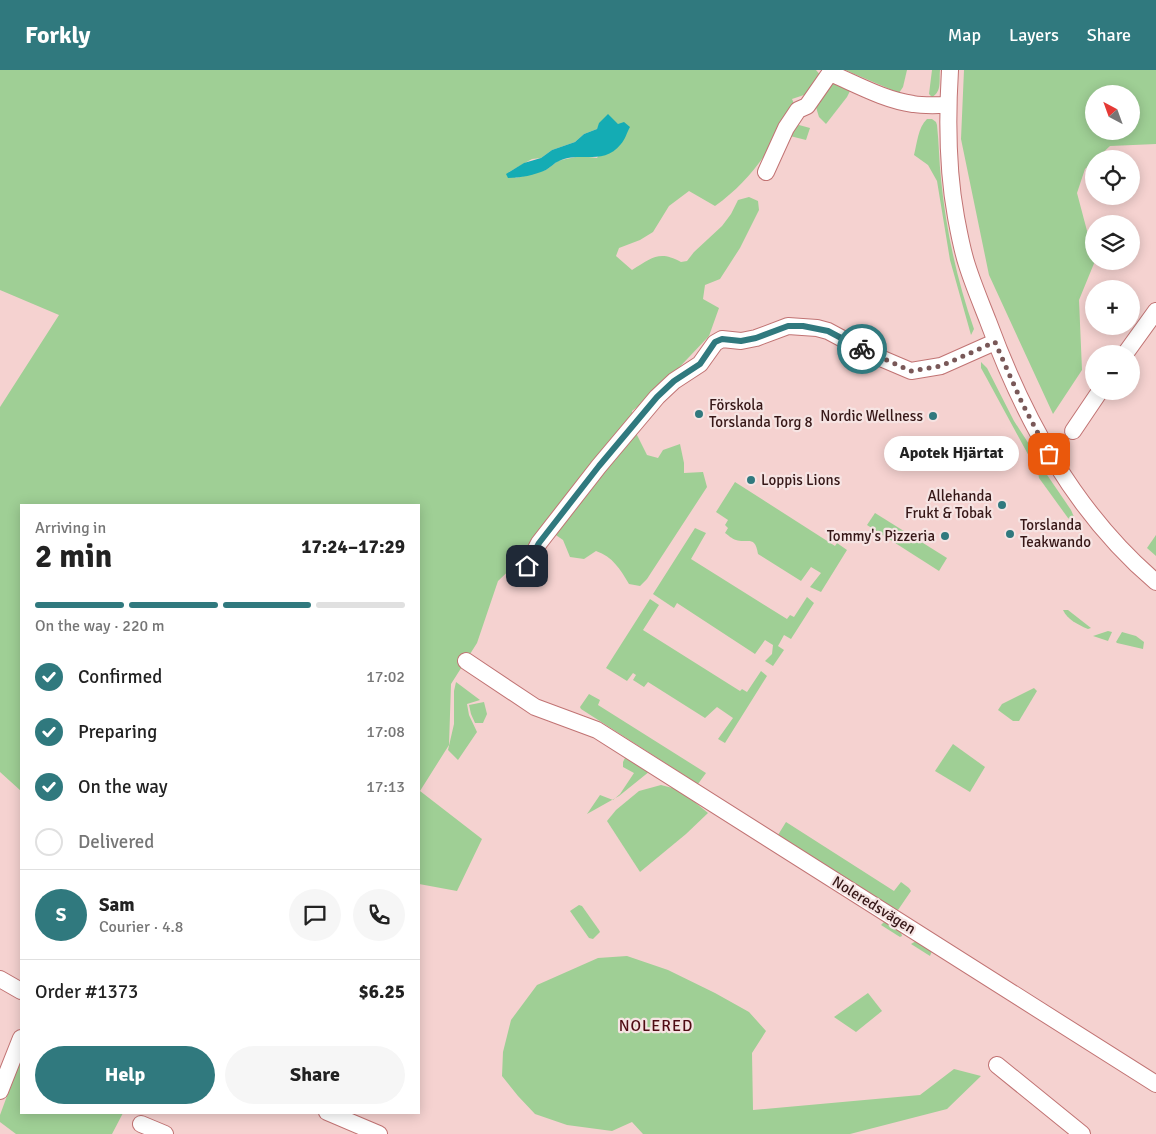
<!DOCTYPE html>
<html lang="en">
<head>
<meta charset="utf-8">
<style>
  :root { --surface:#fff; --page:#f6f6f6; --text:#222; --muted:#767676; --line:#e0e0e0; --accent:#30797e }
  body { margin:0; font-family:Signika,sans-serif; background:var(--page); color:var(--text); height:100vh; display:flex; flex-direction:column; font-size:19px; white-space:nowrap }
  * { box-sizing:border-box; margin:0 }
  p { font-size:16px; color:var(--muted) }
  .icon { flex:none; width:28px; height:28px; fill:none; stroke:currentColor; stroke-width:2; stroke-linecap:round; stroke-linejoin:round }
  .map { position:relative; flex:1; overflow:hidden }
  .side { position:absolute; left:20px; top:434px; width:400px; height:610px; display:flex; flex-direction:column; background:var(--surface); border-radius:0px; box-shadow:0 2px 12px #0003 }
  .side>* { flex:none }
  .needle { width:32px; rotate:319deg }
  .controls { position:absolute; left:1085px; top:15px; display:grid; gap:10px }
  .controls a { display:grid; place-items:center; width:55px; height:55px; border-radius:50%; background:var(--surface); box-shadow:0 2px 12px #0003; font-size:25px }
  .pin { position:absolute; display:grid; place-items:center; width:42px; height:42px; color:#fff; margin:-21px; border-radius:10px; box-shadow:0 2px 8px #0006 }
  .courier { position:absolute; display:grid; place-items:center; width:50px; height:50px; margin:-25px; border:4px solid #30797e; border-radius:50%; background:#fff; color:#222; box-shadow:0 1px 6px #0007 }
  .bubble { position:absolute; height:35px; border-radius:18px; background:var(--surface); box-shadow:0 2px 12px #0003; font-size:16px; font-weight:800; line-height:35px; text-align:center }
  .overview em { font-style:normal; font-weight:800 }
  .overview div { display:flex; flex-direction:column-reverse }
  .overview { display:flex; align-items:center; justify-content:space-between; height:85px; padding:0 15px }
  h1 { font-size:32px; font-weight:800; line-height:38px }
  .bar { display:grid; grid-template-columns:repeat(4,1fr); gap:8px 5px; align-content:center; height:60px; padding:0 15px }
  .bar i { height:6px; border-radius:4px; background:var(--line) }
  .bar .selected { background:var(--accent) }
  .bar p { grid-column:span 4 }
  .line { display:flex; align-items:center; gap:12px; padding:0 15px; border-top:1px solid var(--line) }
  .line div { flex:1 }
  .round { display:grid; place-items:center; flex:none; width:52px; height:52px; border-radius:26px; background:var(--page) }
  ol { padding:0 15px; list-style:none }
  li { display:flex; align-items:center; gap:15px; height:55px }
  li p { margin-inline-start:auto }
  li .icon { padding:5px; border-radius:50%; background:var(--accent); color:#fff; stroke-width:4 }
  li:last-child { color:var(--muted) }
  li i { width:28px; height:28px; border:2px solid var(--line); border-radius:50% }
  .button { display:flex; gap:10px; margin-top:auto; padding:10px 15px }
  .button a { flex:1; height:58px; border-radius:30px; background:var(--accent); color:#fff; font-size:20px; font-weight:800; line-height:58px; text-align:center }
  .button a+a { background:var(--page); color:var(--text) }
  header { display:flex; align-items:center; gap:30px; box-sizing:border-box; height:70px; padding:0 25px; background:var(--accent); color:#fff }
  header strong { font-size:24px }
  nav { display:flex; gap:28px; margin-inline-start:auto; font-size:18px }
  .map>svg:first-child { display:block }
  .green { fill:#9fcf95; fill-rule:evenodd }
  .water { fill:#14acb4 }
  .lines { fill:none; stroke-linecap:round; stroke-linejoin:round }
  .minor-casing { stroke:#c17373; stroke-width:18 }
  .minor { stroke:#fff; stroke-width:16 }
  .done { stroke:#795858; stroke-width:5; stroke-dasharray:0 9 }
  .route { stroke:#30797e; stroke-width:6 }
  .poi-dot { fill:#30797e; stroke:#f6e4e3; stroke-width:2 }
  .labels { text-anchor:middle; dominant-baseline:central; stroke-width:4.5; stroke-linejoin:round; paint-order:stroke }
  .poi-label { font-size:15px; fill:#361717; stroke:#f6e4e3; text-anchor:start }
  .street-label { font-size:15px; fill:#361717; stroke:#f6e4e3 }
  .neighbourhood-label { font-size:16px; letter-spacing:1px; fill:#4f0b13; stroke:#f6e4e3 }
</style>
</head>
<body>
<header>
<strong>Forkly</strong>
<nav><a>Map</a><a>Layers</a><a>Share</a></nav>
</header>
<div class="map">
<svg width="1156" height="1064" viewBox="0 0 1156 1064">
  <rect width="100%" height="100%" fill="#f5d2d0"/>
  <g class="green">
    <path d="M 0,0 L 816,0 L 822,7 L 807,24 L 792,29 L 795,36 C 772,76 753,109 715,136 L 689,121 L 669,136 L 653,162 L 640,170 L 619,178 L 616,186 L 632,200 C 652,188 659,180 681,192 L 687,191 L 694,182 L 722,156 L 731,144 L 738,130 L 749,127 L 758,131 L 759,140 L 740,178 L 720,209 L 705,215 L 703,229 L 719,238 L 709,266 L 653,325 L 632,341 L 636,363 L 647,385 L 658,388 L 663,380 L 680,374 L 684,393 L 684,403 L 703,402 L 707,417 L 647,509 L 640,516 L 629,514 C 620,499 613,487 596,481 L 584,489 L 570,487 L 563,470 L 550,461 L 498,511 L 477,573 L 451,614 L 449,675 L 420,721 L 482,769 L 457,821 L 419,814 L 419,435 L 21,435 L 21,721 L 0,702 L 0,337 L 59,245 L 0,220 ZM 600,53 L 618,54 L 597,88 L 581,86 L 566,89 L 558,91 L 546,100 L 516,108 L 509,102 L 532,89 L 541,88 L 552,80 L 575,72 L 584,64 L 597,59 Z"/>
    <polygon points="845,0 907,0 903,17 899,23"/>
    <path d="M 932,0 L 940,0 C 939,10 942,22 932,27 L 929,24 Z"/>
    <path d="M 964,0 L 1156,0 L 1156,74 L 1110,76 L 1096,89 L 1094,89 L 1094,91 L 1085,99 L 1077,123 L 1095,191 L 1079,230 L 1082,300 L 1053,344 L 989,205 L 961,69 ZM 1094,24 L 1131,24 L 1131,61 L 1094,61 Z"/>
    <polygon points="836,11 852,17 847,27 826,54 819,47 815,34 822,21"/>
    <path d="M 927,49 L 932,49 L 936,52 L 937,55 C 939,73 939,91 941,109 C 946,160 957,210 974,259 L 971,265 L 950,190 L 937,111 L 928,95 L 914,85 C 917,74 918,57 927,49 Z"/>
    <polygon points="799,55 810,58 806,70 790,66 793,58"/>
    <polygon points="981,292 987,298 1014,351 1036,385 1030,388 986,307 981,298"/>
    <polygon points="1041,396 1071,440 1074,447 1074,452 1068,448 1039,408 1038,402"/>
    <path d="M 735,412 L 835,476 L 837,473 L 847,480 L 821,522 L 810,517 L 821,503 L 811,497 L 801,511 L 758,484 C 755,464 747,474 736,470 C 732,469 728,465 725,463 L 728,458 L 725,455 L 728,450 L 716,442 Z"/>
    <polygon points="875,443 947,488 939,501 867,455"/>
    <polygon points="695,458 706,463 691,489 787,549 790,545 794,547 807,527 814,533 791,569 784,565 778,576 784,580 773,596 765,591 772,584 773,575 765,570 755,584 677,533 674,538 653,524"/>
    <polygon points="1156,465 1156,486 1147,478"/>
    <polygon points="650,529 659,535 643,560 740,621 742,619 747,622 761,601 767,606 725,673 718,669 733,648 717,637 705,648 648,612 644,617 633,610 636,605 633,603 627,611 606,598"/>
    <path d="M 1063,540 L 1068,540 L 1091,558 L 1088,559 C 1078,555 1067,549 1063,540 Z"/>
    <polygon points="1108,561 1112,562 1108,571 1093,566"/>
    <polygon points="1122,562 1136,566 1144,572 1143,579 1117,573 1116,572"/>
    <polygon points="456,612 480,630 467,634 469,645 477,662 458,690 448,680 454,654 454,621"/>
    <polygon points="1034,618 1037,621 1019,651 1013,651 998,640 1002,634"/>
    <polygon points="589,624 600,630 598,635 706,703 698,714 581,639 580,637"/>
    <polygon points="484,632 487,644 483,653 475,653 471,644 469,635"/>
    <polygon points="953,674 985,697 970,722 935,701"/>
    <polygon points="625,688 630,688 650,701 619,726 587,744 600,725 613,730 620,724 634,703 623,697 623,692"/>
    <polygon points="661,715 680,720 708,743 686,764 640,802 607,751 616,740 639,721"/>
    <polygon points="786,752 894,821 901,812 909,818 911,821 898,840 894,839 778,765"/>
    <polygon points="579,835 582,836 599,860 600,862 593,869 589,868 570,841"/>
    <polygon points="884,852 901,862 902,866 900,867 881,855"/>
    <polygon points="916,871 932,881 930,886 911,874"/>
    <polygon points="627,886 668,900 715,923 749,942 766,961 752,983 753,1040 920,1025 954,999 981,1006 947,1039 850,1064 643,1064 632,1052 612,1061 567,1055 535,1044 518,1026 502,1006 503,982 511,950 537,915 598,888"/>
    <polygon points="868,923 882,941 856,962 834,947"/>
    <polygon points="21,988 21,1042 123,1043 112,1064 16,1064 0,1052 0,1045"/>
  </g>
  <path class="water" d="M 608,44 L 618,54 L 624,52 L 630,57 C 627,62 625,70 621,74 C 604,96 580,81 559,91 C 554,93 551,97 546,100 C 535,105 520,108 508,108 L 506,104 L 524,93 L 541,88 L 552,80 L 575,72 L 584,64 L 597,59 L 599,53 Z"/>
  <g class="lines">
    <g class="minor-casing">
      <g id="minor">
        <path d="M 950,0 C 947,49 947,98 956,147 C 959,163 962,180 967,195 C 973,214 981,233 988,251 C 1024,349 1075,443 1156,512"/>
        <path d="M 766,102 L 786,58 L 798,40 L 807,36 L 830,3 C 856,14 884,30 913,34 C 924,36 936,35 948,35"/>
        <polyline points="1125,284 1156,241"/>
        <polyline points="1073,361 1100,321"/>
        <polyline points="527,496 539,473 599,396 657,327 674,311 700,294 715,273 722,269 741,271 756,268 788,256 817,258 828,261 871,284 911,301 941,296 995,272"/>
        <polyline points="466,591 535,637 597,660 1156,1014"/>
        <polyline points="0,909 21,921"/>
        <polyline points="997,995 1082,1064"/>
        <polyline points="0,1021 21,968"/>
        <polyline points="327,1042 379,1064"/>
        <polyline points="141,1054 165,1064"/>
      </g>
    </g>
    <use href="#minor" class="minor"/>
  </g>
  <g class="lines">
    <polyline class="done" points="862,279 911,301 941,296 995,272 1022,333 1049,384"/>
    <polyline class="route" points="527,496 539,473 599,396 657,327 674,311 700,294 715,272 722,269 741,271 756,268 788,256 803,256 828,261 862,279"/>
  </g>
  <g class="poi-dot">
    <circle cx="699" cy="344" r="5"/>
    <circle cx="933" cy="346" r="5"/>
    <circle cx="751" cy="410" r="5"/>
    <circle cx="1002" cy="435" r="5"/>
    <circle cx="1010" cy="464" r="5"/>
    <circle cx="945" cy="466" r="5"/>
  </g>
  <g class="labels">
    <g class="poi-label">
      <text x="709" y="335">Förskola<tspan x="709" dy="17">Torslanda Torg 8</tspan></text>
      <text x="923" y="346" text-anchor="end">Nordic Wellness</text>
      <text x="761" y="410">Loppis Lions</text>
      <text x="992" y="426" text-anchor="end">Allehanda<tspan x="992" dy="17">Frukt &amp; Tobak</tspan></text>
      <text x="1020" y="455">Torslanda<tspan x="1020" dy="17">Teakwando</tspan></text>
      <text x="935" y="466" text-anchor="end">Tommy's Pizzeria</text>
    </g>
    <g class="street-label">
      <text transform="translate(874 835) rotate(32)">Noleredsvägen</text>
    </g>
    <g class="neighbourhood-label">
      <text x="656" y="956">NOLERED</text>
    </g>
  </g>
</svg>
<div class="controls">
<a><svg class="needle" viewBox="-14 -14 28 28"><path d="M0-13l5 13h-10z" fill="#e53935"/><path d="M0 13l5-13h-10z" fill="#767676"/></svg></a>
<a><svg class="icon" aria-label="locate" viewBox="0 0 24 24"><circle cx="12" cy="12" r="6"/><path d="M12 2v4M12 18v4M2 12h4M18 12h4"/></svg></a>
<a><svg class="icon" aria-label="layers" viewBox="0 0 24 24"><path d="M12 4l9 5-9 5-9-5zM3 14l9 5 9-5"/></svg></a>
<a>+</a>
<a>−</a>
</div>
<div class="pin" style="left:1049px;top:384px;background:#ea580c"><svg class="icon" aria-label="bag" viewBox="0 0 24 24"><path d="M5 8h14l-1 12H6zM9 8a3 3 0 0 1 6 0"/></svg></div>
<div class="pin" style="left:527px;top:496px;background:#1f2937"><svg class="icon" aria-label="home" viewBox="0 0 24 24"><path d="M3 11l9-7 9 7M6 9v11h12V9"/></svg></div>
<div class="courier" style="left:862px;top:279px"><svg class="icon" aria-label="bike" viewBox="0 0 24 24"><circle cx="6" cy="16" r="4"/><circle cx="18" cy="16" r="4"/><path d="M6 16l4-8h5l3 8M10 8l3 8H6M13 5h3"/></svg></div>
<div class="bubble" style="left:884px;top:366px;width:135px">Apotek Hjärtat</div>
<section class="side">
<div class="overview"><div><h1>2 min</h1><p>Arriving in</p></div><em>17:24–17:29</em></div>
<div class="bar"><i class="selected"></i><i class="selected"></i><i class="selected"></i><i></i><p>On the way · 220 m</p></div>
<ol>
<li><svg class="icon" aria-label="check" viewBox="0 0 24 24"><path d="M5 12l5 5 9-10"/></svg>Confirmed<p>17:02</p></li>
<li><svg class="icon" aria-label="check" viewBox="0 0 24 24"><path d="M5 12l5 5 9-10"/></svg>Preparing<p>17:08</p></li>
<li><svg class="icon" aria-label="check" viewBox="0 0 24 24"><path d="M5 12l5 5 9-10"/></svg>On the way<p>17:13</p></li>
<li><i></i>Delivered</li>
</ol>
<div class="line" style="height:90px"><b class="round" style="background:var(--accent);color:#fff">S</b><div><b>Sam</b><p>Courier · 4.8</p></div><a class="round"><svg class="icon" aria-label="chat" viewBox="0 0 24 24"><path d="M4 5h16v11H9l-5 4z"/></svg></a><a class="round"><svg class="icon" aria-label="phone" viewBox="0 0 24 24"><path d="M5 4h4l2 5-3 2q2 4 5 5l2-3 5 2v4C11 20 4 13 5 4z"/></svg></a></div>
<div class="line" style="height:65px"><div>Order #1373</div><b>$6.25</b></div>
<div class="button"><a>Help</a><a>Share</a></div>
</section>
</div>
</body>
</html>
